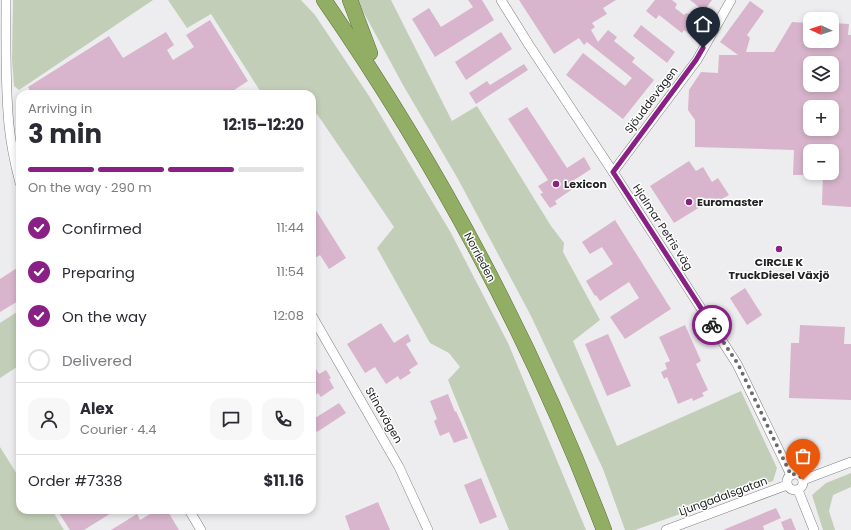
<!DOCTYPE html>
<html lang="en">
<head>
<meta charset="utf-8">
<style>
  :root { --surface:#fff; --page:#f7f7f7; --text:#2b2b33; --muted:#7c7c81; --line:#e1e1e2; --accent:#892085 }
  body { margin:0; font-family:Poppins,sans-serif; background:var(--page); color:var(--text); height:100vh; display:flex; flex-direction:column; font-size:15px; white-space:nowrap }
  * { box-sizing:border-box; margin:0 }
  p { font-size:13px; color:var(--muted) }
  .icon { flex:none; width:22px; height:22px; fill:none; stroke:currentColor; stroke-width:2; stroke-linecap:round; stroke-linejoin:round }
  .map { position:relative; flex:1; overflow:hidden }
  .panel { position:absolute; left:16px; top:90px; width:300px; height:424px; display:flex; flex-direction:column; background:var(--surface); border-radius:12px; box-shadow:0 2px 6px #0003 }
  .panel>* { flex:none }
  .needle { width:26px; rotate:273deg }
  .buttons { position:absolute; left:803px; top:12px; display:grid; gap:8px }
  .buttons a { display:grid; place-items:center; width:36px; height:36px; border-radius:8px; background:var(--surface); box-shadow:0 2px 6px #0003; font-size:20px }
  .pin { position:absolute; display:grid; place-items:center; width:34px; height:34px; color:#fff; margin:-41px -17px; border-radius:50% 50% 50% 0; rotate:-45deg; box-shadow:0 0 4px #0007 }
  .pin .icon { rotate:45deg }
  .courier { position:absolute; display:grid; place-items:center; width:40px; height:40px; margin:-20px; border:3px solid #892085; border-radius:50%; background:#fff; color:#222; box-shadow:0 1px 5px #0007 }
  .headline em { font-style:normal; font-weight:700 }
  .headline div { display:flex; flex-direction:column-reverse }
  .headline { display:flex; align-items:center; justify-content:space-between; height:68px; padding:0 12px }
  h1 { font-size:26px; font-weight:700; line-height:30px }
  .bar { display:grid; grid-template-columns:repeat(4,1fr); gap:6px 4px; align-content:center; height:48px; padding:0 12px }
  .bar i { height:5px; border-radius:3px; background:var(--line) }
  .bar .current { background:var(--accent) }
  .bar p { grid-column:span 4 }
  .line { display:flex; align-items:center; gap:10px; padding:0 12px; border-top:1px solid var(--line) }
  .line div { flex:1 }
  .round { display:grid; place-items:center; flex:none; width:42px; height:42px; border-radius:12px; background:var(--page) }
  ol { padding:0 12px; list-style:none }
  li { display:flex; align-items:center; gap:12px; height:44px }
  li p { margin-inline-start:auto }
  li .icon { padding:4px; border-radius:50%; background:var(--accent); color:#fff; stroke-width:4 }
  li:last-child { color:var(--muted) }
  li i { width:22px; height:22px; border:2px solid var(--line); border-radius:50% }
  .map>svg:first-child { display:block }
  .green { fill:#c2ceb7 }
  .building { fill:#d8b5cc; fill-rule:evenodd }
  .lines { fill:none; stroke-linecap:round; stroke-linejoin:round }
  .minor-casing { stroke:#808082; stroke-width:10 }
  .trunk-casing { stroke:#5a7134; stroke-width:16 }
  .minor { stroke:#fff; stroke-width:9 }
  .trunk { stroke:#92ae64; stroke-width:15 }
  .done { stroke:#6a6a6b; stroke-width:4; stroke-dasharray:0 7.2 }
  .route { stroke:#892085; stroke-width:5 }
  .poi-dot { fill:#892085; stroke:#fff; stroke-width:1.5 }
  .labels { text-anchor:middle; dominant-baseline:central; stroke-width:3; stroke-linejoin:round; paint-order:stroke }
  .street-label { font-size:11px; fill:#232424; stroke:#fff }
  .poi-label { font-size:11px; font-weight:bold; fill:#232424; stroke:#fff; text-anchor:start }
</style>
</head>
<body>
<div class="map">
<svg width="851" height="530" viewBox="0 0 851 530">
  <rect width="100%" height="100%" fill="#ededef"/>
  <g class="green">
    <polygon points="13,0 153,0 19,90 14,86 12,60"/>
    <polygon points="168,0 301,0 315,15 369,96 451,233 508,343 586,530 509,530 448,380 460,367 449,353 430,343 377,248 394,227 317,114 312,117 312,94 262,94 211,14 187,28"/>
    <polygon points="357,0 391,0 452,121 477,106 551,226 564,243 563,252 600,320 573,341 617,446 741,391 777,468 773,481 635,530 625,530 603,469 531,316 458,179 403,85"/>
    <polygon points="20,310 20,365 0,378 0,323"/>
    <polygon points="0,447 20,479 20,510 52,510 64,530 0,530"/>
    <polygon points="851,473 851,487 833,495 829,511 835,530 823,530 812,495 826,483"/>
  </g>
  <g class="building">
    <polygon points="468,0 482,0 494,20 435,57 412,19 429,8 441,27 473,7"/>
    <polygon points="519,0 616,0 603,8 607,14 592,23 595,27 591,30 598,42 608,30 617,37 614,41 635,58 632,62 654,80 623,119 566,75 583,53 625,86 632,78 587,42 584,45 579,38 554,54"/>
    <polygon points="655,0 672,0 677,4 675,8 684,15 686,13 687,14 688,13 699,22 689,34 684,30 682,33 659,15 656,19 646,11"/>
    <polygon points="690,0 712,0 704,11"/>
    <path d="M 750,1 L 764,11 L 747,35 L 750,38 L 746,52 L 774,52 L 792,22 L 810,23 L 810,41 L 832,41 L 832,23 L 849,24 L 848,35 L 851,35 L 851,207 L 822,205 L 823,173 L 832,173 L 832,151 L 810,151 L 810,175 L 793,175 L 794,150 L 695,147 L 695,120 L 688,110 L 689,90 L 701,72 L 718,73 L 719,55 L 738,55 L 720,42 ZM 810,63 L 832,63 L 832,85 L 810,85 ZM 810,107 L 832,107 L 832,129 L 810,129 Z"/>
    <polygon points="210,20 248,81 228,94 32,94 28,87 109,36 123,58 166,32 174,45 167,50 173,60 194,47 186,35"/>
    <polygon points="641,25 675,52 667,63 633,36"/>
    <polygon points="501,32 512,49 466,80 455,62"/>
    <polygon points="524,64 528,70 476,104 469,93 487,81 490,85"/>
    <polygon points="527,107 567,168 584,157 591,169 571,182 574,188 555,201 557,204 550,208 540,194 543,193 538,186 548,180 508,119"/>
    <polygon points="689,161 696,171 703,167 712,182 718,178 729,195 715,203 713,199 674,223 650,186"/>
    <polygon points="312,204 346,258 329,269 320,255 312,260"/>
    <polygon points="615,220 671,309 625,339 610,317 639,298 629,282 600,301 596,295 595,296 586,281 613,264 602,247 590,254 582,242"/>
    <polygon points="20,266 20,300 0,312 0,279"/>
    <polygon points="745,288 762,315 747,325 730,298"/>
    <polygon points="381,323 394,343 408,334 411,341 406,344 418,364 409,370 411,373 400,380 398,376 386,384 375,367 365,373 347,344"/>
    <polygon points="685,325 701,361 696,364 708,390 702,393 704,396 693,401 692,398 678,404 667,377 664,379 661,372 667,369 665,363 670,361 659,337"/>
    <polygon points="800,325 845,327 844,344 851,344 851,400 789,398 791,343 799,343"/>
    <polygon points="608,334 631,386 607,396 585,344"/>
    <polygon points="312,362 319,374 326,370 331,378 329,379 334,388 321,397 318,393 312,397"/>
    <polygon points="448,394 455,412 456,411 468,438 454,443 449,432 440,436 434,421 437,419 430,401"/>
    <polygon points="339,403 346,413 317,432 312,423 312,420"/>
    <polygon points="481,478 497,517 480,524 464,485"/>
    <polygon points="378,502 390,530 350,530 345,516"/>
    <polygon points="776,508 781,518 763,526 764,530 723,530"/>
    <polygon points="57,510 116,510 84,530 70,530"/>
    <polygon points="157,510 167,510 179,530 111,530 137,514 140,520"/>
    <polygon points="791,518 796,530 784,530 781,522"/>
  </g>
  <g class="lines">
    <g class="minor-casing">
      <g id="minor">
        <path d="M 6,0 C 6,42 5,84 9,125 C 11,145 15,164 20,183"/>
        <polyline points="501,0 529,45 613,172 737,364 791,475"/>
        <polyline points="613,172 697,60 731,0"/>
        <polyline points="312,316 399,467 428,530"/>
        <circle cx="795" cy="482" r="8"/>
        <polyline points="803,480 851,462"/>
        <polyline points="798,490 814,530"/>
        <polyline points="189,510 201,530"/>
        <polyline points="666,530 787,485"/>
      </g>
    </g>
    <g class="trunk-casing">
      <g id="trunk">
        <path d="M 324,0 C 438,165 533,343 604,530"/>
        <polyline points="350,0 370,53"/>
      </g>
    </g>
    <use href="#minor" class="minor"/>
    <use href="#trunk" class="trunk"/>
  </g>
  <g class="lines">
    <path class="done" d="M 712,325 L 738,364 L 791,475 C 796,473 800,475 803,480"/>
    <polyline class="route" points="703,48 696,60 613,172 712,325"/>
  </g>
  <g class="poi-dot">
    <circle cx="556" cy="184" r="4"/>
    <circle cx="689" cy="202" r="4"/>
    <circle cx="779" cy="249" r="4"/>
  </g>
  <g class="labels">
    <g class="street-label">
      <text transform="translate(651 100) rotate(-53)">Sjöuddevägen</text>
      <text transform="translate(663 227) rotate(57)">Hjalmar Petris väg</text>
      <text transform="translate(480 257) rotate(62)">Norrleden</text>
      <text transform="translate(384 415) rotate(60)">Stinavägen</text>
      <text transform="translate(723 496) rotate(-20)">Ljungadalsgatan</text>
    </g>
    <g class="poi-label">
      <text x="564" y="184">Lexicon</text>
      <text x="697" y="202">Euromaster</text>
      <text x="779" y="262" text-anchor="middle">CIRCLE K<tspan x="779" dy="13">TruckDiesel Växjö</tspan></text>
    </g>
  </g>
</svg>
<div class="buttons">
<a><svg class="needle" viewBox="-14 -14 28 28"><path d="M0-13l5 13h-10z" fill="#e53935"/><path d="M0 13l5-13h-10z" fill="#7c7c81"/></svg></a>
<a><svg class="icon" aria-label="layers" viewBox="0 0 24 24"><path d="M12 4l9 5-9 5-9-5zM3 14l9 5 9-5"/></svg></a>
<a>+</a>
<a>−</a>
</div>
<div class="pin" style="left:803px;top:480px;background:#ea580c"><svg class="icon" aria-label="bag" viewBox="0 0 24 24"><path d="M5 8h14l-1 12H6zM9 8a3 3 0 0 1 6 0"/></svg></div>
<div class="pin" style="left:703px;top:48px;background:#1f2937"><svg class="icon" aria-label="home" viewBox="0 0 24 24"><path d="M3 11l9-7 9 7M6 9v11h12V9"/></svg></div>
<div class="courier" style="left:712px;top:325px"><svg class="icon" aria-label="bike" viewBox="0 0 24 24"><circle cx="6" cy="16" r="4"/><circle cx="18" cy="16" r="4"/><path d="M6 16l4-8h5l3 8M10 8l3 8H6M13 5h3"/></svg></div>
<section class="panel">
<div class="headline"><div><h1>3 min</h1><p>Arriving in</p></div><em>12:15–12:20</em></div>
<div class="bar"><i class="current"></i><i class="current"></i><i class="current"></i><i></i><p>On the way · 290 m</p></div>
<ol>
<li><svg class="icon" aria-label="check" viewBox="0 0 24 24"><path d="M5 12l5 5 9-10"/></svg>Confirmed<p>11:44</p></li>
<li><svg class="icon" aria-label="check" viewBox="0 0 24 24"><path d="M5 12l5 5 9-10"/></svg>Preparing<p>11:54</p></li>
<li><svg class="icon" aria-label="check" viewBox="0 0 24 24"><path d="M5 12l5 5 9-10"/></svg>On the way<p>12:08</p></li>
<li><i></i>Delivered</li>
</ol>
<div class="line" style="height:72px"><a class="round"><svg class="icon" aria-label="person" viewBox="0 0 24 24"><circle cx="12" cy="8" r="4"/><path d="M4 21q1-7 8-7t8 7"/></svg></a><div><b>Alex</b><p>Courier · 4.4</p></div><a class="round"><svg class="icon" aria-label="chat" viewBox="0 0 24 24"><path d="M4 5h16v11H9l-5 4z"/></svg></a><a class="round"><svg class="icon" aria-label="phone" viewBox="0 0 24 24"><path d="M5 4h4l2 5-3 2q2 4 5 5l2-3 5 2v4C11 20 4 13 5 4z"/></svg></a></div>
<div class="line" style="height:52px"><div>Order #7338</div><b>$11.16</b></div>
</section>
</div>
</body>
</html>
